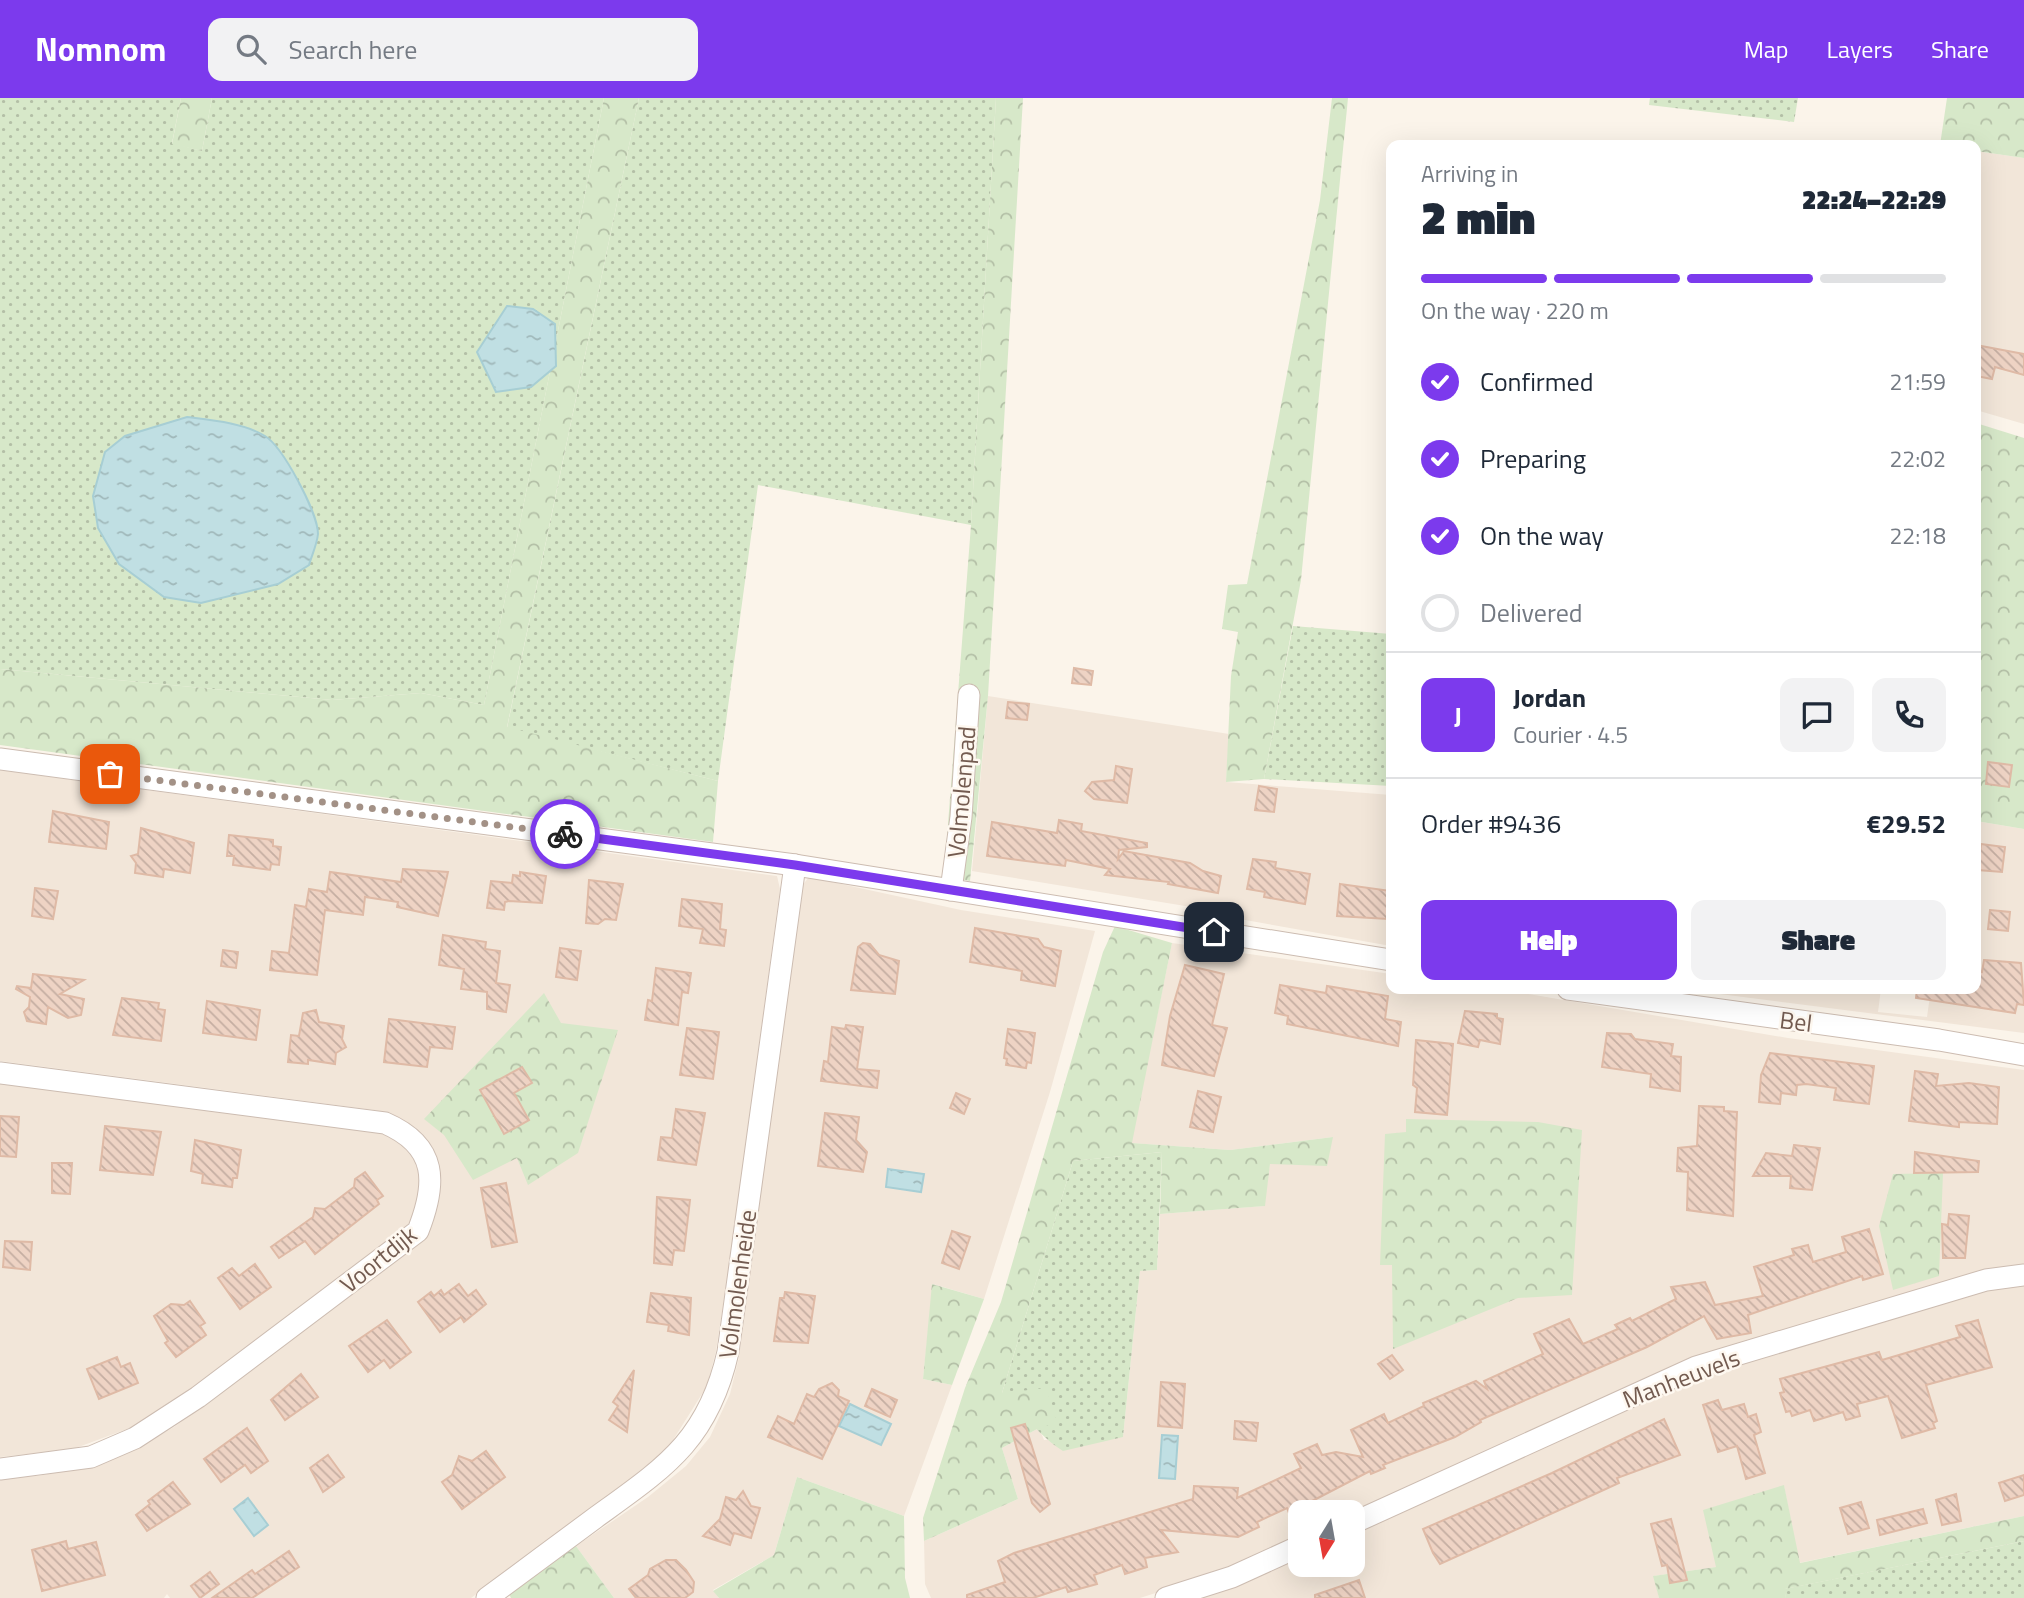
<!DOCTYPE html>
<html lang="en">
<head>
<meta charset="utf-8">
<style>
  :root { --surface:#fff; --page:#f2f2f3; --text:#1f2937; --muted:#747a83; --line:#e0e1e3; --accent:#7c3aed }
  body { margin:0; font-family:"Titillium Web",sans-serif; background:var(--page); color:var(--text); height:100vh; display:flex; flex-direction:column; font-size:26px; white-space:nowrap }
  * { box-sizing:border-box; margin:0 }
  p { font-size:23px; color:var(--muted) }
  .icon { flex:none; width:38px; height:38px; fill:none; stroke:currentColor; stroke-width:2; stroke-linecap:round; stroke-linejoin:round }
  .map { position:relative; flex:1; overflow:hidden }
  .details { position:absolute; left:1386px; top:42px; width:595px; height:854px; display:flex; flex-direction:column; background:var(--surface); border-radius:14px; box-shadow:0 7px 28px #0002 }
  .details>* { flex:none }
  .needle { width:46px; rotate:191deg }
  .controls { position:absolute; left:1288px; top:1402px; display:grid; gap:14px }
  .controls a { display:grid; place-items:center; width:77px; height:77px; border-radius:14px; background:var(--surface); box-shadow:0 7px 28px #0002; font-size:35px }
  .pin { position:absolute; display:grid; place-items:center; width:60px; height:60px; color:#fff; margin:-30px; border-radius:14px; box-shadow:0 4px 10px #0006 }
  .courier { position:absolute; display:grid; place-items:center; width:70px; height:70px; margin:-35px; border:5px solid #7c3aed; border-radius:50%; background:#fff; color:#222; box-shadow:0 2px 9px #0007 }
  .summary em { font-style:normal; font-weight:800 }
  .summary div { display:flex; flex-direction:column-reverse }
  .summary { display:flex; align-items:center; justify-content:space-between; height:119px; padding:0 35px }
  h1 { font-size:46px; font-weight:800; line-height:52px }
  .bar { display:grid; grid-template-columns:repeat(4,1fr); gap:10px 7px; align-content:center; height:84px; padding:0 35px }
  .bar i { height:9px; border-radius:5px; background:var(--line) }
  .bar .on { background:var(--accent) }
  .bar p { grid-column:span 4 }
  .line { display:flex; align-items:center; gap:18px; padding:0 35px; border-top:2px solid var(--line) }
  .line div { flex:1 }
  .round { display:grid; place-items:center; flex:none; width:74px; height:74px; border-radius:14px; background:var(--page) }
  ol { padding:0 35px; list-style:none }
  li { display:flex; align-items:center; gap:21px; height:77px }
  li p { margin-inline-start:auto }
  li .icon { padding:7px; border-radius:50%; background:var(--accent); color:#fff; stroke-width:4 }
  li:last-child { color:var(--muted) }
  li i { width:38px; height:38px; border:4px solid var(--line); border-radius:50% }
  .cta { display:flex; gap:14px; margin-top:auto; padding:14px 35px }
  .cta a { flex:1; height:80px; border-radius:14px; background:var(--accent); color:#fff; font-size:28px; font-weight:800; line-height:80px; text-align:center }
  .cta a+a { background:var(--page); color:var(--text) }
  header { display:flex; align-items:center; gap:42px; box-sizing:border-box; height:98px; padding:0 35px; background:var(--accent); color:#fff }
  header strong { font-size:33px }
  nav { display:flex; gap:38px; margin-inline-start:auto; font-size:24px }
  .search { width:490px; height:63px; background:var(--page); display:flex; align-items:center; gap:18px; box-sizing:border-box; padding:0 24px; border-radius:14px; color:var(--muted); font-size:26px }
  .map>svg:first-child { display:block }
  .residential { fill:#f2e6d9 }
  .grass { fill:url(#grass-dots) }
  .forest { fill:url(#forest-crowns) }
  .water { fill:url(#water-ripples); stroke:#a7ced4; stroke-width:2 }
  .building { fill:url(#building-back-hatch); stroke:#dfbaa6; stroke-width:2 }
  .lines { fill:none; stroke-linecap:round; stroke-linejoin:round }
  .minor-casing { stroke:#ccbcb1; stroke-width:23 }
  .minor { stroke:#fff; stroke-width:21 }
  .done { stroke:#a39186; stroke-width:7; stroke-dasharray:0 12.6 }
  .route { stroke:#7c3aed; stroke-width:9 }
  .labels { text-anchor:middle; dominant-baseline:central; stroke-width:5; stroke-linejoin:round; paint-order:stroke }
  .street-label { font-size:24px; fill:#735b50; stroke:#fef8f0 }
</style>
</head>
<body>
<header>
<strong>Nomnom</strong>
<div class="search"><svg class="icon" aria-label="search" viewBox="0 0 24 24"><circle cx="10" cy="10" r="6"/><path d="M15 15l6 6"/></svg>Search here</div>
<nav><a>Map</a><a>Layers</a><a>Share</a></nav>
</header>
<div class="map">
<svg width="2024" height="1500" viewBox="0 0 2024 1500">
  <defs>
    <pattern id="grass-dots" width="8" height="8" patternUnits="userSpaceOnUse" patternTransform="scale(1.75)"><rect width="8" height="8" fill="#d7e8c9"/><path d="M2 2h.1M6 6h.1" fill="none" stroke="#b3bfa6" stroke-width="1.8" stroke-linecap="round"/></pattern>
    <pattern id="forest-crowns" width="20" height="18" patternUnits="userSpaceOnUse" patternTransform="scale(1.75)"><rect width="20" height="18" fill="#d7e8c9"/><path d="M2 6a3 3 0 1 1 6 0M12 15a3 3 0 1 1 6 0" fill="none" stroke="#b3bfa6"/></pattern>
    <pattern id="water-ripples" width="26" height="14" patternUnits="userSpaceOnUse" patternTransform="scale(1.75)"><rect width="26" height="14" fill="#c0dfe3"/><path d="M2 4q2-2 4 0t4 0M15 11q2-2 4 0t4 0" fill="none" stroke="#a0b8ba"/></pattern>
    <pattern id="building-back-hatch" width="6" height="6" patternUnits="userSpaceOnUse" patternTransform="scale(1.75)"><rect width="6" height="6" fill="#eed3c4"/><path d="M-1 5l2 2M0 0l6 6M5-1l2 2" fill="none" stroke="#c5aea2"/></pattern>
  </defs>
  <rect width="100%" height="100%" fill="#fbf4ea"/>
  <g class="residential">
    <polygon points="1976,53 2024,60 2024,326 1976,312"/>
    <polygon points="988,598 1229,636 1226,684 1391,697 1391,848 1234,820 1234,816 972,773"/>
    <polygon points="0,672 777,778 780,791 730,1161 716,1253 707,1288 668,1350 613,1395 471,1500 170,1500 167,1496 164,1500 0,1500 0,1379 38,1378 93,1367 139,1349 174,1329 417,1147 433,1125 440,1083 382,1014 374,1012 0,963"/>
    <polygon points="1976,723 2024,731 2024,935 1681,891 1881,891 1878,914 1927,919 1931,891 1976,891"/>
    <polygon points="809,779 961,812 1095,833 1050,994 984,1201 933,1186 923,1281 952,1287 904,1418 797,1379 774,1457 713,1492 719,1500 614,1500 576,1448 648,1399 686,1368 710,1339 730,1296 739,1259 801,789"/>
    <polygon points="1172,845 1391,876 1391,891 1499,891 1788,940 2024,972 2024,1167 2013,1167 1956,1182 1684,1264 1353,1414 1300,1414 1300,1438 1224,1473 1140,1500 931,1500 925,1486 924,1443 1018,1401 1002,1350 1039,1330 1044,1342 1123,1339 1140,1173 1157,1172 1160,1116 1264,1108 1270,1065 1333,1039 1230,1052 1131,1045"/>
    <polygon points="0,984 384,1035 406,1050 419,1070 420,1094 413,1120 401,1135 191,1292 138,1327 73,1351 0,1359"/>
    <polygon points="2011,1184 2024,1184 2024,1418 1799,1465 1784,1388 1716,1469 1654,1478 1659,1500 1193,1500 1300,1456 1300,1466 1353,1466 1353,1432 1687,1281"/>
  </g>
  <g class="grass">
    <polygon points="0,0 181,0 172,45 202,53 212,0 604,0 484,607 421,595 332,602 0,571"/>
    <polygon points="639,0 996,0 971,427 758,387 718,683 507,630"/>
    <polygon points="1650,0 1798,0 1794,24 1649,7"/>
    <polygon points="1293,528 1391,536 1391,688 1264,681"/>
    <path d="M 1162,1054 L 1157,1172 L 1140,1173 L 1123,1339 L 1063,1353 C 1042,1341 1021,1313 1002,1295 L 1073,1063 Z"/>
    <polygon points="2024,1443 2024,1500 1786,1500 1784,1491"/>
  </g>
  <g class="forest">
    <polygon points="181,0 212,0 202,53 172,46"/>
    <polygon points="604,0 639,0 507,629 718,683 713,744 0,647 0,571 332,602 421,595 484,607"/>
    <polygon points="996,0 1023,0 988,598 970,783 944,778 971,427"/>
    <polygon points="1332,0 1348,0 1301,482 1264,681 1226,684 1231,578 1238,534 1222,531 1228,487 1247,486 1320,102"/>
    <polygon points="1947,0 2024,0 2024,60 1976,53 1976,47 1940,47"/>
    <polygon points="1976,325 2024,340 2024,731 1976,723"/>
    <polygon points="1115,828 1172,845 1132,1045 1230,1052 1333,1039 1327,1068 1270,1066 1265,1108 1160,1116 1162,1054 1073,1063 1002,1295 1046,1290 1057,1325 1039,1330 1002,1350 1018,1401 924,1443 923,1420 965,1290 1001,1204 1103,854"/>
    <polygon points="544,895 561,925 618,932 578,1055 528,1087 517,1060 473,1082 444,1037 424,1021"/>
    <polygon points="1406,1021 1538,1024 1582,1032 1572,1197 1518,1200 1393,1251 1392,1167 1380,1167 1385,1036 1406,1034"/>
    <polygon points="1943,1075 1939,1178 1893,1192 1879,1128 1893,1076"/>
    <polygon points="932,1186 984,1201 952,1287 923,1281"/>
    <polygon points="797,1379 904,1418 905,1480 910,1500 719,1500 713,1493 774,1457"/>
    <polygon points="1784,1387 1800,1465 2024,1418 2024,1443 1785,1491 1786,1500 1659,1500 1653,1478 1716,1469 1703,1412"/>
    <polygon points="576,1448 614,1500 511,1500 509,1496"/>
  </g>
  <g class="water">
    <polygon points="507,208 533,211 555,226 556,268 531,289 496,294 477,254"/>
    <path d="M 187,319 C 211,322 244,325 265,338 C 283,349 318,415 318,436 C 317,446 312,457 309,467 L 278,486 L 201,505 L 164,499 L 119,466 L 98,430 L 93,398 L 105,354 L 125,338 Z"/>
    <polygon points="888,1071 924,1076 921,1094 886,1089"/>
    <polygon points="850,1306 891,1326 881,1347 839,1328"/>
    <polygon points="1162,1337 1178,1338 1175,1381 1159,1380"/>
    <polygon points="248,1400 268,1427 254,1438 234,1411"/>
  </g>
  <g class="building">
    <polygon points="1976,247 2024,256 2024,277 1995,269 1992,281 1976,278"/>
    <polygon points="1074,570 1093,573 1091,587 1072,585"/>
    <polygon points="1008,604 1029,606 1027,622 1006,620"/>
    <polygon points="1988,664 2012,667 2009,689 1986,686"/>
    <polygon points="1116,668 1132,671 1127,705 1094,701 1085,693 1092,684 1114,682"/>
    <polygon points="1259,688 1277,691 1274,714 1255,712"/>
    <polygon points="53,713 109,724 106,751 49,744"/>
    <polygon points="1059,722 1082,726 1081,733 1147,745 1147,749 1119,752 1118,761 1124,753 1190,765 1203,773 1221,778 1218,795 1168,786 1169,784 1105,777 1110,771 1066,762 1065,768 987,758 992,724 1057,735"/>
    <polygon points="141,730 194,745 190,775 164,771 163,779 135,775 136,765 131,758 138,756"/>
    <polygon points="229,737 273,742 273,748 281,749 279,767 271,766 270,772 233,767 234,758 227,758"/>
    <polygon points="1981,746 2005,749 2002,774 1978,772"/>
    <polygon points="1253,761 1276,764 1275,770 1310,776 1305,806 1264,799 1265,794 1247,791"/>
    <polygon points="403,771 448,774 438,818 397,809 398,804 365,799 363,817 325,812 317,877 270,872 272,853 289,855 295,807 306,809 309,791 327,794 330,774 401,784"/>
    <polygon points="520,774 546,778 542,805 509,803 505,804 504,812 487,810 491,783 512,785 513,777 520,778"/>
    <polygon points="589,782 623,786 616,822 605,821 598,826 586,825"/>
    <polygon points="1340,786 1391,793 1388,821 1337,818"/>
    <polygon points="35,790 58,793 53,821 32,818"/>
    <polygon points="682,801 722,806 720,831 726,832 724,848 700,845 703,831 679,828"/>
    <polygon points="1990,812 2010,814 2008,833 1988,831"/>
    <polygon points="975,830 1038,841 1044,849 1061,853 1055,888 1021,882 1022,873 970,864"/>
    <polygon points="443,837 486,844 485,851 500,853 496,885 510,887 506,914 487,911 487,894 461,891 464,871 439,867"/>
    <polygon points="863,845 870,846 879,857 899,863 895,896 851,892 858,849"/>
    <polygon points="560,850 581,853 577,882 556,879"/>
    <polygon points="223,852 238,854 236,870 221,868"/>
    <polygon points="1984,862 2021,865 2024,907 2017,906 2015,915 1916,900 1917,891 1976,891 1976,873 1982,874"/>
    <polygon points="1185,867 1224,876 1212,927 1227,930 1214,978 1162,967 1170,918"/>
    <polygon points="656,870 691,875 688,895 682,894 678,927 645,922 648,902 652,903"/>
    <polygon points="33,876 84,882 60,896 84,901 81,917 68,920 48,909 46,926 27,923 24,914 29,909 30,899 16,891 17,888 31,890"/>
    <polygon points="1280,887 1326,895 1327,888 1388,898 1385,921 1401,924 1398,948 1287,926 1288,918 1275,915"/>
    <polygon points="122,900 159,905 158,911 165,912 161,943 113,937"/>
    <polygon points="207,903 260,912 256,942 203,935"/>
    <polygon points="316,912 319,924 344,928 342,941 346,949 336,955 335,966 308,962 308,966 288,964 291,937 299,938 303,915"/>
    <polygon points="1465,913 1497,916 1497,920 1503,921 1500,946 1480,942 1478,949 1458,945"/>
    <polygon points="389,921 455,929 452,951 430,949 427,969 384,964"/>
    <polygon points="846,927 863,929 857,971 879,973 877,990 821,983 824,963 828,964 832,929 845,931"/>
    <polygon points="687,930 719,934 713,981 680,977"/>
    <polygon points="1008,931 1035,935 1031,965 1027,964 1026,970 1006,967 1007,961 1004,960"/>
    <polygon points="1607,935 1631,936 1635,941 1673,946 1671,958 1681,959 1680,993 1650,989 1651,976 1602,969"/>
    <polygon points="1416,942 1453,946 1447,1017 1415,1014 1417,990 1413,987"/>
    <polygon points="1770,955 1874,968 1869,1006 1834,1002 1836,990 1806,986 1797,987 1796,997 1781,995 1780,1006 1759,1004 1761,977"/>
    <polygon points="522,969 532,985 514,995 529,1022 504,1036 480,992"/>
    <polygon points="1915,973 1938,976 1936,988 1969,985 1999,989 1997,1026 1959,1024 1959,1029 1909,1023"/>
    <polygon points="1198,993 1221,999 1213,1034 1190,1029"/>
    <polygon points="956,995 970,1001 964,1016 950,1010"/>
    <polygon points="1699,1008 1724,1009 1724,1013 1737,1014 1733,1118 1687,1112 1688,1074 1677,1073 1678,1050 1697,1048"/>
    <polygon points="676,1011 705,1015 696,1067 658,1062 661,1039 672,1040"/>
    <polygon points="825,1015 859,1019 856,1042 867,1054 863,1074 818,1068"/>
    <polygon points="0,1018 19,1019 16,1059 0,1058"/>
    <polygon points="105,1028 161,1034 153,1077 100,1072"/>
    <polygon points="195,1042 241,1052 237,1080 233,1080 232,1089 202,1085 203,1076 191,1073"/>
    <polygon points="1794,1047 1820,1050 1812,1092 1790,1090 1791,1078 1753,1078 1766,1055 1792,1058"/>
    <polygon points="1915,1054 1979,1063 1978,1074 1914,1075"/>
    <polygon points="52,1065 72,1065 70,1096 52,1095"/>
    <polygon points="365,1074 383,1098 377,1102 379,1106 315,1156 305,1143 279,1160 271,1149 313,1119 315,1110 325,1111 354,1089 355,1081"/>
    <polygon points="506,1085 517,1144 492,1149 481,1090"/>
    <polygon points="657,1099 690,1102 684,1153 674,1152 672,1167 654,1165"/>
    <polygon points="1949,1116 1969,1118 1965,1160 1943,1160 1942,1126 1948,1127"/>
    <polygon points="1869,1131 1883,1176 1863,1182 1862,1178 1748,1217 1751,1235 1717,1241 1704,1218 1647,1249 1480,1322 1481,1324 1455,1339 1383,1367 1385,1370 1371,1376 1370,1373 1289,1415 1287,1410 1257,1424 1259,1429 1238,1439 1161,1432 1178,1454 1145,1460 1147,1469 1125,1476 1122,1467 1094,1477 1097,1486 1068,1494 1066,1489 1033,1500 967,1500 967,1497 1005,1484 998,1463 1014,1455 1193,1401 1194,1388 1238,1390 1237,1400 1301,1370 1294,1356 1317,1346 1322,1357 1336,1354 1363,1359 1351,1332 1384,1316 1388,1325 1424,1308 1423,1305 1476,1283 1487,1291 1484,1283 1543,1256 1534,1236 1569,1221 1583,1246 1618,1231 1615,1227 1630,1220 1632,1223 1676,1201 1671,1189 1705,1184 1715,1207 1763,1198 1754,1169 1794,1157 1792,1151 1808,1147 1813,1164 1846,1154 1842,1139"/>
    <polygon points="952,1133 970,1139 959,1171 942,1165"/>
    <polygon points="5,1143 32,1144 30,1172 3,1169"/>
    <polygon points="255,1166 271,1189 240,1211 218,1180 232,1170 239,1178"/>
    <polygon points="459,1186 468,1198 476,1192 486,1206 464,1224 461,1219 440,1234 418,1204 431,1194 434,1198 441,1192 444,1197"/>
    <polygon points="785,1194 815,1198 808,1245 774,1243 780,1200 784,1200"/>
    <polygon points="651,1195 691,1200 689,1237 668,1233 669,1227 647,1224"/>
    <polygon points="190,1203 205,1225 200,1228 206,1237 176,1259 165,1245 168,1243 154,1218 171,1206 184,1207"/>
    <polygon points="387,1222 411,1254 390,1270 384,1262 368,1274 349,1248"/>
    <polygon points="1978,1222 1992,1269 1926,1287 1937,1323 1933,1325 1935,1330 1902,1340 1888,1298 1857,1306 1860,1318 1846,1322 1843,1314 1814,1323 1810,1312 1792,1318 1790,1313 1786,1314 1780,1295 1784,1294 1780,1281 1879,1254 1882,1262 1960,1239 1956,1228"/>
    <polygon points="1392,1257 1403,1272 1390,1281 1378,1266"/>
    <polygon points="117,1259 121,1269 130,1265 138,1285 99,1301 87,1271"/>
    <polygon points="634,1272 632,1289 627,1334 609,1322 618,1308 613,1304"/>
    <polygon points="301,1276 318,1299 285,1322 271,1302"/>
    <polygon points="1161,1284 1185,1286 1182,1330 1158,1328"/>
    <polygon points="832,1285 839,1292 838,1298 849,1303 822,1361 768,1339 778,1318 794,1326 807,1296 814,1299 819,1291"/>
    <polygon points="872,1291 897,1302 890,1319 865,1308"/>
    <polygon points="1718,1302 1722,1312 1744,1306 1748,1319 1756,1316 1761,1334 1754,1337 1765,1375 1746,1381 1737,1348 1718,1354 1703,1307"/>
    <polygon points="1664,1321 1680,1357 1617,1380 1619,1385 1597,1395 1440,1466 1433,1455 1423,1431 1552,1375"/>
    <polygon points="1235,1323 1258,1325 1256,1343 1234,1341"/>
    <polygon points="1025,1326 1050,1406 1040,1414 1032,1405 1011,1330"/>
    <polygon points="247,1330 268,1363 251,1375 245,1367 221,1384 204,1361"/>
    <polygon points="486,1353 505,1379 462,1411 442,1384 452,1377 459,1358 472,1363"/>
    <polygon points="328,1357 344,1379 323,1394 310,1370"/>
    <polygon points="2024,1377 2024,1397 2005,1403 1999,1385"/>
    <polygon points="173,1384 190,1406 147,1433 136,1417 150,1406 148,1403"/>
    <polygon points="743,1393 751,1408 760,1410 751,1440 734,1435 730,1447 703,1438 720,1421 726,1399 736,1402"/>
    <polygon points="1956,1396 1961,1423 1942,1427 1936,1402"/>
    <polygon points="1861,1404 1869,1430 1848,1436 1840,1410"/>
    <polygon points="1923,1411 1927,1425 1880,1437 1877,1422"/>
    <polygon points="1671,1421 1687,1482 1670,1485 1667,1467 1662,1468 1651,1426"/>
    <polygon points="66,1443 68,1451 96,1444 105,1477 42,1493 32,1452"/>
    <polygon points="289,1453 299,1469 252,1500 212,1500 252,1472 255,1476"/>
    <polygon points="666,1462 676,1462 686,1472 694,1484 693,1494 685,1500 636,1500 629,1491 648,1477 650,1471"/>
    <polygon points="210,1474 219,1486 200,1500 191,1488"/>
    <polygon points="1359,1482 1365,1500 1315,1500 1315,1497"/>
  </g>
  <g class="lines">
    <g class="minor-casing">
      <g id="minor">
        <polyline points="0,661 795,767 1391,862"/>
        <polyline points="951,792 961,719 969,597"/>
        <polyline points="1568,891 1939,942 2024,957"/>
        <path d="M 0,975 L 385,1025 C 438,1048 437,1085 418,1133 L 198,1299 L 135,1340 L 91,1359 L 0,1371"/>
        <polyline points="1353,1425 1696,1269 1986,1182 2024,1177"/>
        <path d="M 487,1500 C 523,1473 559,1447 595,1420 C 664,1370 708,1343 728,1254 L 795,767"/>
        <polyline points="1166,1500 1232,1479 1300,1448"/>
      </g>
    </g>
    <use href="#minor" class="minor"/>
  </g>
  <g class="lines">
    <polyline class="done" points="110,676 565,736"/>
    <polyline class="route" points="565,736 795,767 1214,834"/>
  </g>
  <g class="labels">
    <g class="street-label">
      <text transform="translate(961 694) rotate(-85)">Volmolenpad</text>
      <text transform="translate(1796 923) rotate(7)">Bel</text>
      <text transform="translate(378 1161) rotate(-39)">Voortdijk</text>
      <text transform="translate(737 1186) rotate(-82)">Volmolenheide</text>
      <text transform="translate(1681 1280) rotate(-21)">Manheuvels</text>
    </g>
  </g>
</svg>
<div class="controls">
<a><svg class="needle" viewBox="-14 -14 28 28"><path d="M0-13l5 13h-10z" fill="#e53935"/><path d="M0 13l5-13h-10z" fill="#747a83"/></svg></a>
</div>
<div class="pin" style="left:110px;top:676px;background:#ea580c"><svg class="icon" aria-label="bag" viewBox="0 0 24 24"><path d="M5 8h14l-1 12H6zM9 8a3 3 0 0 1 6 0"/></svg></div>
<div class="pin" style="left:1214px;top:834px;background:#1f2937"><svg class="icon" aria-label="home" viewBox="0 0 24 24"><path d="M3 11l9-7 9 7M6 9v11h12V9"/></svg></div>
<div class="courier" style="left:565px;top:736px"><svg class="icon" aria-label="bike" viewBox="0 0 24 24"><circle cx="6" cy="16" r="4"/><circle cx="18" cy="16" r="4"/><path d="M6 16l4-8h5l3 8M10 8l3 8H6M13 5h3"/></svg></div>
<section class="details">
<div class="summary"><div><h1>2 min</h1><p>Arriving in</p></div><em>22:24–22:29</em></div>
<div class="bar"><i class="on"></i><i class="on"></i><i class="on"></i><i></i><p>On the way · 220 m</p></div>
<ol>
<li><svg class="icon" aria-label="check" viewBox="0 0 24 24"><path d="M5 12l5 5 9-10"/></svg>Confirmed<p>21:59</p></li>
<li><svg class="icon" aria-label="check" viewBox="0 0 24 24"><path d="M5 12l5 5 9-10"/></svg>Preparing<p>22:02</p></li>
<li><svg class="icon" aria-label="check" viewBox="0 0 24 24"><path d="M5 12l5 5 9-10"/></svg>On the way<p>22:18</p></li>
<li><i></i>Delivered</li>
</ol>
<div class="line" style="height:126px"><b class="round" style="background:var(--accent);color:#fff">J</b><div><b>Jordan</b><p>Courier · 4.5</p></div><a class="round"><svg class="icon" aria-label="chat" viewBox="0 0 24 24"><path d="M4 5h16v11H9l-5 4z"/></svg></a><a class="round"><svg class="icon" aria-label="phone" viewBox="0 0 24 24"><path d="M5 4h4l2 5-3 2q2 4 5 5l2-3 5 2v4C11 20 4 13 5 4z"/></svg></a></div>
<div class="line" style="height:91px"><div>Order #9436</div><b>€29.52</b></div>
<div class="cta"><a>Help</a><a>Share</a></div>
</section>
</div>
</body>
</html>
